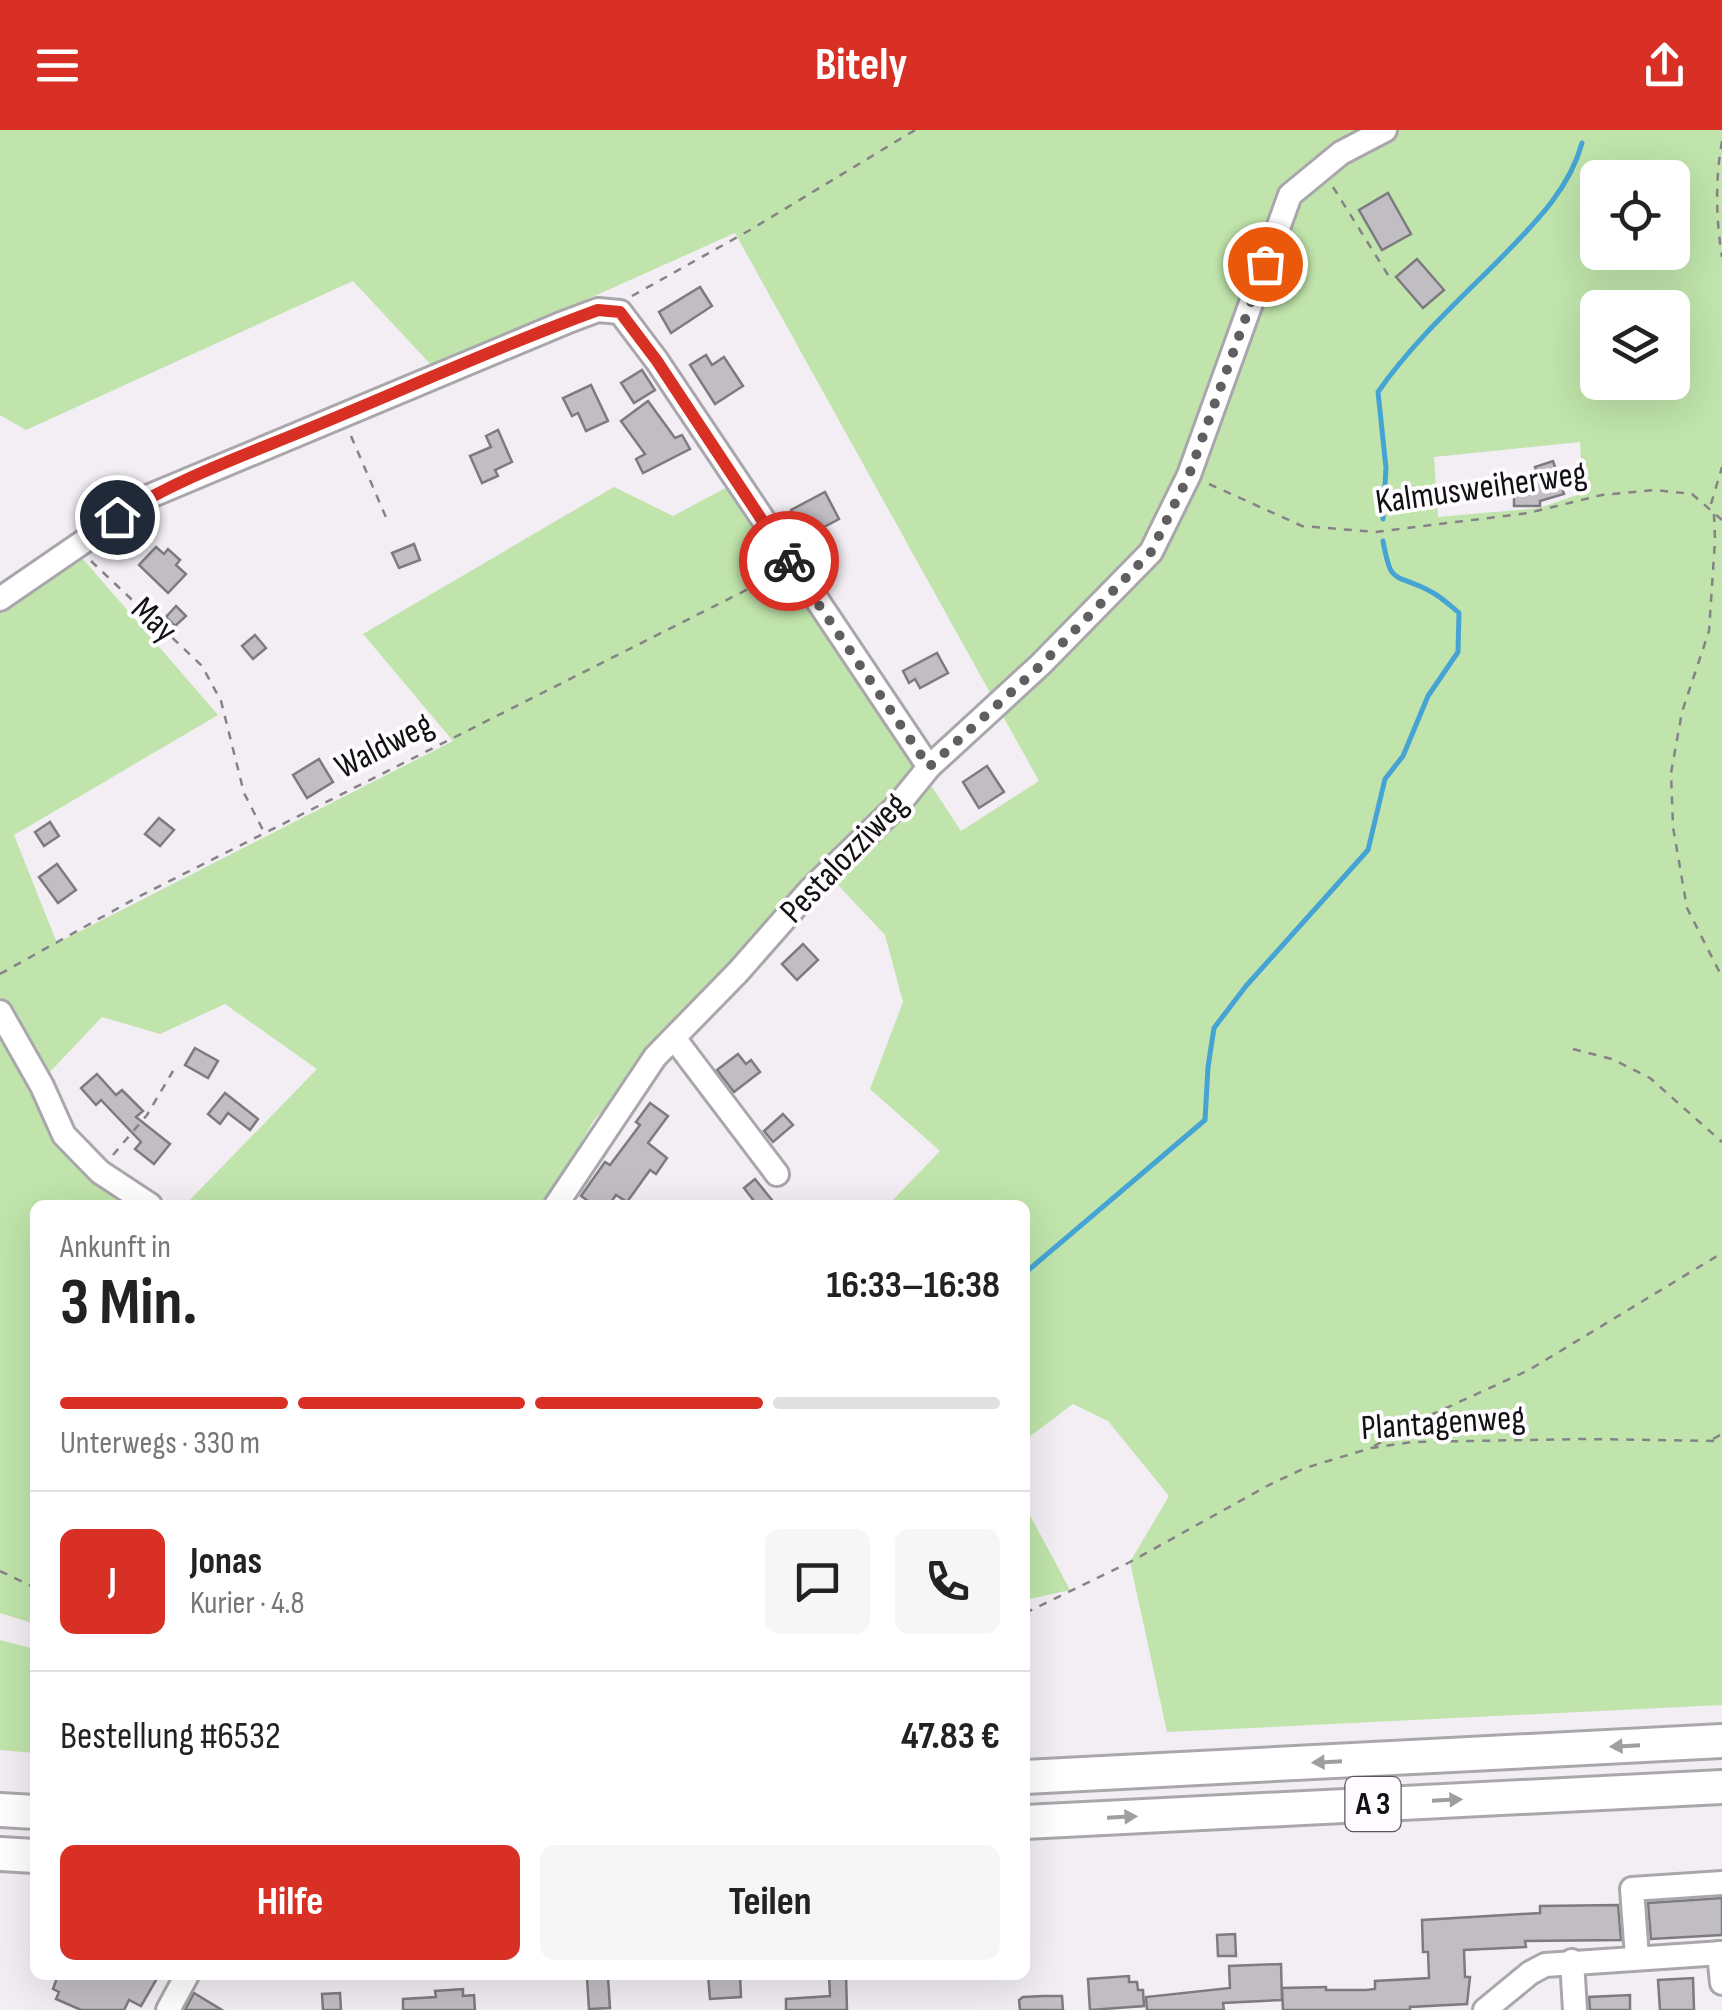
<!DOCTYPE html>
<html lang="de">
<head>
<meta charset="utf-8">
<style>
  :root { --surface:#fff; --page:#f6f6f6; --text:#222; --muted:#767676; --line:#e0e0e0; --accent:#d93025 }
  body { margin:0; font-family:"Sofia Sans Condensed",sans-serif; background:var(--page); color:var(--text); height:100vh; display:flex; flex-direction:column; font-size:38px; white-space:nowrap }
  * { box-sizing:border-box; margin:0 }
  p { font-size:32px; color:var(--muted) }
  .icon { flex:none; width:55px; height:55px; fill:none; stroke:currentColor; stroke-width:2; stroke-linecap:round; stroke-linejoin:round }
  .map { position:relative; flex:1; overflow:hidden }
  .details { position:absolute; left:30px; top:1070px; width:1000px; height:780px; display:flex; flex-direction:column; background:var(--surface); border-radius:15px; box-shadow:0 10px 40px #0002 }
  .details>* { flex:none }
  .tools { position:absolute; left:1580px; top:30px; display:grid; gap:20px }
  .tools a { display:grid; place-items:center; width:110px; height:110px; border-radius:15px; background:var(--surface); box-shadow:0 10px 40px #0002; font-size:50px }
  .pin { position:absolute; display:grid; place-items:center; width:85px; height:85px; color:#fff; margin:-42px; border:5px solid #fff; border-radius:50%; box-shadow:0 2px 10px #0007 }
  .courier { position:absolute; display:grid; place-items:center; width:100px; height:100px; margin:-50px; border:8px solid #d93025; border-radius:50%; background:#fff; color:#222; box-shadow:0 2px 12px #0007 }
  .headline em { font-style:normal; font-weight:700 }
  .headline div { display:flex; flex-direction:column-reverse }
  .headline { display:flex; align-items:center; justify-content:space-between; height:170px; padding:0 30px }
  h1 { font-size:65px; font-weight:700; line-height:75px }
  .bar { display:grid; grid-template-columns:repeat(4,1fr); gap:15px 10px; align-content:center; height:120px; padding:0 30px }
  .bar i { height:12px; border-radius:8px; background:var(--line) }
  .bar .current { background:var(--accent) }
  .bar p { grid-column:span 4 }
  .line { display:flex; align-items:center; gap:25px; padding:0 30px; border-top:2px solid var(--line) }
  .line div { flex:1 }
  .round { display:grid; place-items:center; flex:none; width:105px; height:105px; border-radius:15px; background:var(--page) }
  .primary-button { display:flex; gap:20px; margin-top:auto; padding:20px 30px }
  .primary-button a { flex:1; height:115px; border-radius:15px; background:var(--accent); color:#fff; font-size:40px; font-weight:700; line-height:115px; text-align:center }
  .primary-button a+a { background:var(--page); color:var(--text) }
  header { display:flex; justify-content:space-between; align-items:center; height:130px; padding:0 30px; background:var(--accent); color:#fff; font-size:45px; font-weight:700 }
  .map>svg:first-child { display:block }
  .green { fill:#c0e4ab; fill-rule:evenodd }
  .lines { fill:none; stroke-linecap:round; stroke-linejoin:round }
  .stream { stroke:#46a4d4; stroke-width:5 }
  .building { fill:#c0bdc3; stroke:#7d7a80; stroke-width:2.5 }
  .minor-casing { stroke:#aaa7ac; stroke-width:28 }
  .highway-casing { stroke:#aaa7ac; stroke-width:38 }
  .path { stroke:#868387; stroke-width:2.5; stroke-dasharray:8 8; stroke-linecap:butt }
  .minor { stroke:#fff; stroke-width:22 }
  .highway { stroke:#fff; stroke-width:32 }
  .oneway { fill:#a09fa0 }
  .done { stroke:#605e61; stroke-width:10; stroke-dasharray:0 18 }
  .route { stroke:#d93025; stroke-width:12 }
  .labels { text-anchor:middle; dominant-baseline:central; stroke-width:8; stroke-linejoin:round; paint-order:stroke }
  .shield { fill:#fefcff; stroke:#595759; stroke-width:2.5 }
  .shield-label { font-size:32px; font-weight:bold; fill:#121012 }
  .street-label { font-size:35px; fill:#121012; stroke:#fefcff }
</style>
</head>
<body>
<header><svg class="icon" aria-label="menu" viewBox="0 0 24 24"><path d="M4 6h16M4 12h16M4 18h16"/></svg>Bitely<svg class="icon" aria-label="share" viewBox="0 0 24 24"><path d="M12 15V3M7 8l5-5 5 5M5 13v7h14v-7"/></svg></header>
<div class="map">
<svg width="1722" height="1880" viewBox="0 0 1722 1880">
  <rect width="100%" height="100%" fill="#f2eef4"/>
  <g class="green">
    <path d="M 0,0 L 1722,0 L 1722,1575 L 1167,1602 L 1130,1432 L 1169,1366 L 1108,1291 L 1073,1274 L 1025,1310 L 1025,1075 L 888,1075 L 940,1021 L 870,959 L 903,872 L 885,805 L 824,740 L 594,990 L 545,1075 L 185,1075 L 317,939 L 225,874 L 160,904 L 102,887 L 47,945 L 0,868 L 0,481 L 71,429 L 83,429 L 218,585 L 14,705 L 57,813 L 453,611 L 363,504 L 614,357 L 673,386 L 733,354 L 961,701 L 1039,651 L 735,103 L 434,238 L 353,151 L 26,300 L 0,285 ZM 1598,48 L 1672,48 L 1672,122 L 1598,122 ZM 1598,178 L 1672,178 L 1672,252 L 1598,252 ZM 1580,312 L 1583,363 L 1539,378 L 1438,387 L 1434,327 Z"/>
    <polygon points="0,895 58,1008 131,1075 35,1075 35,1494 0,1483"/>
    <polygon points="1025,1376 1070,1460 1025,1470"/>
    <polygon points="0,1510 35,1519 35,1623 0,1620"/>
  </g>
  <g class="lines">
    <g class="stream">
      <path d="M 1383,389 L 1386,338 L 1378,262 C 1412,213 1456,173 1498,131 C 1532,96 1569,61 1582,13"/>
      <path d="M 1025,1143 L 1205,990 L 1208,937 L 1214,898 L 1246,856 L 1368,720 L 1385,649 L 1403,626 L 1428,566 L 1458,522 L 1459,483 C 1449,474 1439,465 1426,459 C 1392,443 1391,454 1383,411"/>
    </g>
  </g>
  <g class="building">
    <polygon points="1388,63 1411,104 1382,120 1359,80"/>
    <polygon points="1417,129 1444,160 1423,178 1396,147"/>
    <polygon points="700,157 712,176 671,203 659,182"/>
    <polygon points="706,225 712,235 724,227 743,256 715,274 690,235"/>
    <polygon points="642,240 655,260 634,273 621,253"/>
    <polygon points="591,255 608,291 586,301 578,283 572,286 563,268"/>
    <polygon points="648,271 675,308 682,305 690,319 643,343 636,329 645,324 621,291"/>
    <polygon points="498,300 512,332 495,340 498,346 482,353 470,326 491,317 486,306"/>
    <polygon points="1553,331 1564,364 1540,371 1540,376 1514,376 1514,362 1520,362 1520,347 1538,347 1535,337"/>
    <polygon points="825,362 839,389 805,407 791,380"/>
    <polygon points="414,414 420,430 399,438 392,423"/>
    <polygon points="156,417 164,424 168,419 180,430 176,435 186,444 168,463 139,435"/>
    <polygon points="176,476 186,486 175,496 166,487"/>
    <polygon points="255,505 266,518 253,529 242,516"/>
    <polygon points="937,523 948,543 920,558 915,549 909,553 903,541"/>
    <polygon points="319,629 333,652 307,668 293,645"/>
    <polygon points="987,636 1004,662 979,678 963,652"/>
    <polygon points="159,688 174,700 160,716 145,704"/>
    <polygon points="50,692 59,706 44,716 35,702"/>
    <polygon points="57,734 76,760 58,773 39,747"/>
    <polygon points="803,814 818,830 797,850 782,834"/>
    <polygon points="195,918 218,931 208,948 185,935"/>
    <polygon points="738,924 746,934 751,930 760,942 734,962 717,940"/>
    <polygon points="97,944 116,965 122,960 143,981 136,987 170,1014 154,1034 135,1019 141,1012 101,970 96,975 81,958"/>
    <polygon points="225,963 258,989 250,1000 228,983 220,994 208,984"/>
    <polygon points="650,973 668,986 648,1013 667,1028 656,1044 650,1040 627,1072 616,1065 609,1075 594,1075 581,1066 605,1032 610,1035 640,995 636,992"/>
    <polygon points="783,984 793,995 773,1012 764,1001"/>
    <polygon points="755,1049 776,1075 757,1075 744,1058"/>
    <polygon points="1722,1768 1722,1805 1651,1809 1648,1773"/>
    <polygon points="1618,1775 1621,1810 1525,1811 1526,1817 1464,1820 1465,1847 1470,1847 1467,1874 1410,1877 1410,1880 1283,1880 1282,1858 1326,1857 1326,1860 1366,1860 1375,1859 1375,1851 1429,1848 1428,1822 1423,1822 1422,1790 1540,1783 1540,1776"/>
    <polygon points="1235,1804 1236,1826 1218,1826 1217,1805"/>
    <polygon points="1281,1834 1282,1870 1223,1873 1224,1880 1147,1880 1146,1867 1230,1858 1229,1836"/>
    <polygon points="58,1845 159,1845 141,1876 129,1870 124,1880 81,1880 56,1869 59,1862 53,1859"/>
    <polygon points="708,1845 740,1845 741,1867 710,1869"/>
    <polygon points="829,1845 846,1845 847,1880 786,1880 786,1869 830,1866"/>
    <polygon points="1129,1846 1129,1852 1137,1852 1138,1860 1143,1860 1144,1876 1090,1880 1088,1849"/>
    <polygon points="608,1847 610,1878 589,1879 587,1848"/>
    <polygon points="1693,1848 1694,1880 1660,1880 1658,1850"/>
    <polygon points="463,1859 463,1866 474,1865 475,1880 403,1880 403,1869 436,1867 435,1861"/>
    <polygon points="194,1863 222,1880 185,1880"/>
    <polygon points="340,1863 341,1880 323,1880 322,1864"/>
    <polygon points="1630,1865 1630,1880 1590,1880 1589,1867"/>
    <polygon points="1043,1866 1062,1866 1063,1880 1020,1880 1019,1870 1023,1867"/>
  </g>
  <g class="lines">
    <g class="minor-casing">
      <g id="minor">
        <polyline points="0,469 150,366 566,192 598,180 620,182 657,231 929,637"/>
        <polyline points="0,882 42,956 64,1005 100,1042 150,1075"/>
        <polyline points="674,908 777,1044"/>
        <polyline points="556,1075 655,927 738,842 810,760 899,674 929,637 1040,535 1151,422 1189,345 1290,65 1341,23 1385,0"/>
        <polyline points="1719,1823 1722,1853"/>
        <polyline points="1637,1827 1632,1759 1722,1753"/>
        <polyline points="1572,1831 1575,1880"/>
        <polyline points="168,1880 187,1845"/>
        <polyline points="1485,1880 1530,1843 1545,1835 1722,1823"/>
      </g>
    </g>
    <g class="highway-casing">
      <g id="highway">
        <polyline points="1025,1647 1722,1611"/>
        <polyline points="0,1680 35,1682"/>
        <polyline points="1025,1692 1722,1657"/>
        <polyline points="0,1724 35,1726"/>
      </g>
    </g>
    <g class="path">
      <path d="M 1722,11 C 1715,50 1716,89 1722,127"/>
      <polyline points="1333,57 1388,145"/>
      <polyline points="632,166 750,100 915,0"/>
      <polyline points="351,306 388,392"/>
      <polyline points="1209,354 1302,396 1376,402 1528,383 1602,365 1655,360 1692,364 1722,390"/>
      <polyline points="1711,374 1722,337"/>
      <polyline points="1714,384 1715,410 1709,501 1682,582 1671,643 1673,697 1687,778 1722,847"/>
      <polyline points="91,431 202,536 221,571 244,663 264,702"/>
      <polyline points="0,844 138,767 774,446"/>
      <polyline points="1573,919 1612,929 1650,948 1722,1012"/>
      <polyline points="113,1025 147,985 173,941"/>
      <polyline points="1713,1309 1722,1304"/>
      <polyline points="1374,1316 1433,1284 1529,1240 1722,1123"/>
      <polyline points="0,1441 35,1458"/>
      <polyline points="1025,1483 1130,1432 1269,1355 1305,1338 1371,1318 1412,1312 1585,1309 1722,1311"/>
    </g>
    <use href="#minor" class="minor"/>
    <use href="#highway" class="highway"/>
  </g>
  <defs><path id="oneway-solid" d="M-6-.8H1V-3.2L6.5 0L1 3.2V.8H-6Z" transform="scale(2.5)"/></defs>
  <g class="oneway">
    <use href="#oneway-solid" transform="translate(1625 1616) rotate(177)"/>
    <use href="#oneway-solid" transform="translate(1327 1632) rotate(177)"/>
    <use href="#oneway-solid" transform="translate(1447 1670) rotate(-3)"/>
    <use href="#oneway-solid" transform="translate(1122 1687) rotate(-3)"/>
  </g>
  <g class="lines">
    <polyline class="done" points="789,431 929,637 1040,536 1151,422 1189,345 1265,134"/>
    <path class="route" d="M 117,387 C 180,347 251,323 320,294 C 412,256 504,214 598,180 L 620,182 L 657,231 L 789,431"/>
  </g>
  <g class="labels">
    <rect class="shield" x="1345.5" y="1647" width="55" height="54" rx="8"/>
    <g class="shield-label">
      <text x="1373" y="1674">A 3</text>
    </g>
    <g class="street-label">
      <text transform="translate(1481 358) rotate(-8)">Kalmusweiherweg</text>
      <text transform="translate(154 490) rotate(43)">May</text>
      <text transform="translate(384 616) rotate(-27)">Waldweg</text>
      <text transform="translate(844 728) rotate(-46)">Pestalozziweg</text>
      <text transform="translate(1443 1293) rotate(-4)">Plantagenweg</text>
    </g>
  </g>
</svg>
<div class="tools">
<a><svg class="icon" aria-label="locate" viewBox="0 0 24 24"><circle cx="12" cy="12" r="6"/><path d="M12 2v4M12 18v4M2 12h4M18 12h4"/></svg></a>
<a><svg class="icon" aria-label="layers" viewBox="0 0 24 24"><path d="M12 4l9 5-9 5-9-5zM3 14l9 5 9-5"/></svg></a>
</div>
<div class="pin" style="left:1265px;top:134px;background:#ea580c"><svg class="icon" aria-label="bag" viewBox="0 0 24 24"><path d="M5 8h14l-1 12H6zM9 8a3 3 0 0 1 6 0"/></svg></div>
<div class="pin" style="left:117px;top:387px;background:#1f2937"><svg class="icon" aria-label="home" viewBox="0 0 24 24"><path d="M3 11l9-7 9 7M6 9v11h12V9"/></svg></div>
<div class="courier" style="left:789px;top:431px"><svg class="icon" aria-label="bike" viewBox="0 0 24 24"><circle cx="6" cy="16" r="4"/><circle cx="18" cy="16" r="4"/><path d="M6 16l4-8h5l3 8M10 8l3 8H6M13 5h3"/></svg></div>
<section class="details">
<div class="headline"><div><h1>3 Min.</h1><p>Ankunft in</p></div><em>16:33–16:38</em></div>
<div class="bar"><i class="current"></i><i class="current"></i><i class="current"></i><i></i><p>Unterwegs · 330 m</p></div>
<div class="line" style="height:180px"><b class="round" style="background:var(--accent);color:#fff">J</b><div><b>Jonas</b><p>Kurier · 4.8</p></div><a class="round"><svg class="icon" aria-label="chat" viewBox="0 0 24 24"><path d="M4 5h16v11H9l-5 4z"/></svg></a><a class="round"><svg class="icon" aria-label="phone" viewBox="0 0 24 24"><path d="M5 4h4l2 5-3 2q2 4 5 5l2-3 5 2v4C11 20 4 13 5 4z"/></svg></a></div>
<div class="line" style="height:130px"><div>Bestellung #6532</div><b>47.83 €</b></div>
<div class="primary-button"><a>Hilfe</a><a>Teilen</a></div>
</section>
</div>
</body>
</html>
